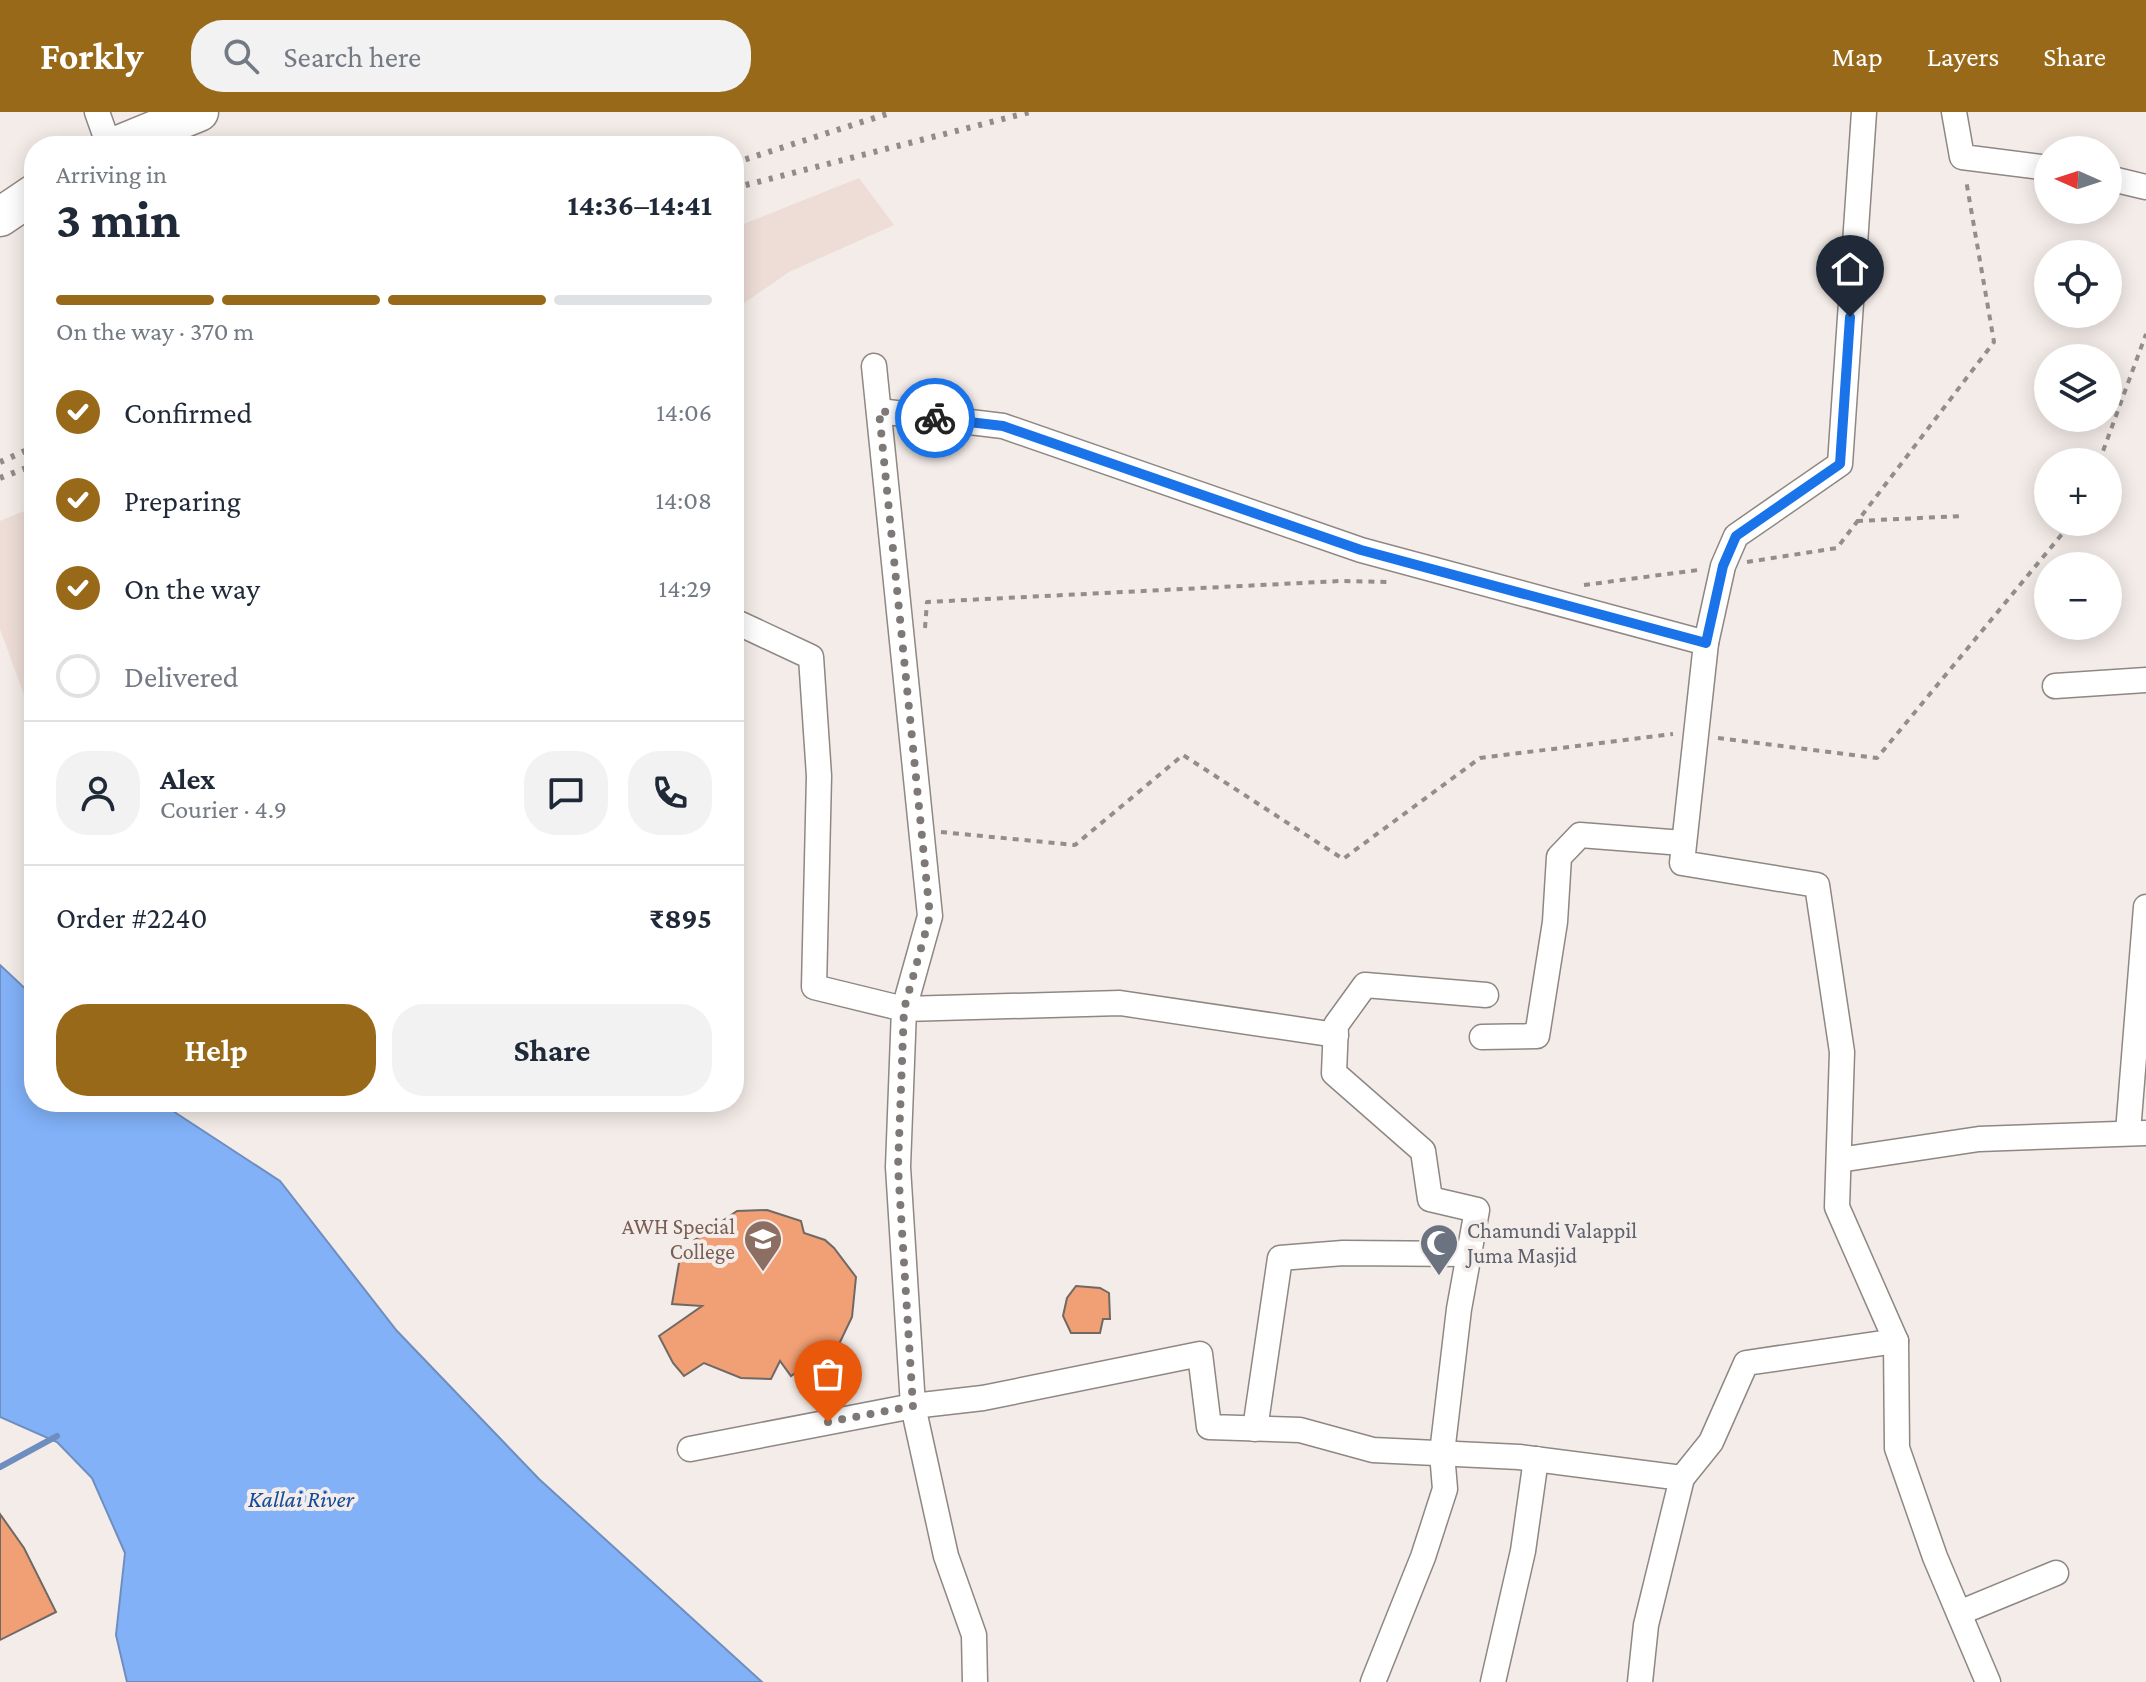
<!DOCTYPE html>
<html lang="en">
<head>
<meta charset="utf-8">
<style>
  :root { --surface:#fff; --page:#f2f2f3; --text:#1f2937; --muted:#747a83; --line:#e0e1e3; --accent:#986919 }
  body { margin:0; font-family:"Crimson Pro",serif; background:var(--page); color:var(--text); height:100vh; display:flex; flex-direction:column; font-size:30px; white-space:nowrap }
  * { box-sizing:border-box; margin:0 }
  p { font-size:26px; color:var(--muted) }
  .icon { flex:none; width:44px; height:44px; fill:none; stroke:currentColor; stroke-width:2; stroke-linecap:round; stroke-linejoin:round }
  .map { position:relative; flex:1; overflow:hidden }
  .drawer { position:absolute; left:24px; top:24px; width:720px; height:976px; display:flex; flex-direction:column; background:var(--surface); border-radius:32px; box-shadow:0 4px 20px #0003 }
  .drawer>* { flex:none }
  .needle { width:52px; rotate:273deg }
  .buttons { position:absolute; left:2034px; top:24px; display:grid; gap:16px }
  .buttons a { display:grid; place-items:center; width:88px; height:88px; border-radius:50%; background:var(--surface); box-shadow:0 4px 20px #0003; font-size:40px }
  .pin { position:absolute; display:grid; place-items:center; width:68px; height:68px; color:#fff; margin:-82px -34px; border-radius:50% 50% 50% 0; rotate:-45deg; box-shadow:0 0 8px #0007 }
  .pin .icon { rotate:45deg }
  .courier { position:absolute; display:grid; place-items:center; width:80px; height:80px; margin:-40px; border:6px solid #1a73e8; border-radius:50%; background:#fff; color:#222; box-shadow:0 2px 10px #0007 }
  .overview em { font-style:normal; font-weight:700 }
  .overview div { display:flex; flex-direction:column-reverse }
  .overview { display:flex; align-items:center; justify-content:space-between; height:136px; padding:0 32px }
  h1 { font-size:52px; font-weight:700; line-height:60px }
  .bar { display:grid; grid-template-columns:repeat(4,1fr); gap:12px 8px; align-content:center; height:96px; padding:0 32px }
  .bar i { height:10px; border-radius:6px; background:var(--line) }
  .bar .selected { background:var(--accent) }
  .bar p { grid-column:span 4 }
  .line { display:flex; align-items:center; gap:20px; padding:0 32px; border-top:2px solid var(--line) }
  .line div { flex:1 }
  .round { display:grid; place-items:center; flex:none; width:84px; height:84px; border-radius:32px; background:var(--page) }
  ol { padding:0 32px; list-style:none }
  li { display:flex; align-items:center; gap:24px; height:88px }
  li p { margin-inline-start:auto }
  li .icon { padding:8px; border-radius:50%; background:var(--accent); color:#fff; stroke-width:4 }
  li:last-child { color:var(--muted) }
  li i { width:44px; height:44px; border:4px solid var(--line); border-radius:50% }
  .primary-button { display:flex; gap:16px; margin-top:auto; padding:16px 32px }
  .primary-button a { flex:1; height:92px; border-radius:32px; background:var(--accent); color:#fff; font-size:32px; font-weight:700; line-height:92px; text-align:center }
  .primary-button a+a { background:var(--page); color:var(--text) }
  header { display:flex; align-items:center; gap:48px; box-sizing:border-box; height:112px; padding:0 40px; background:var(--accent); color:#fff }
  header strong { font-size:38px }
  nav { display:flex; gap:44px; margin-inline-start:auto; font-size:28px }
  .search { width:560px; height:72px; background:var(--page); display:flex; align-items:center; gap:20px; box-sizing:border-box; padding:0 28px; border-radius:32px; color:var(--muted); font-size:30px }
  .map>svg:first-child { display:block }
  .built { fill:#edddd6 }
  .water { fill:#82b1f8; stroke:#6e8ebf; stroke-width:2 }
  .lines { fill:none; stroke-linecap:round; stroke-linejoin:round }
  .stream { stroke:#6e8ebf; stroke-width:6 }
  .building { fill:#f19f74; stroke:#6f6965; stroke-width:2 }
  .minor-casing { stroke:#8e8783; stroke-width:27 }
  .primary-casing { stroke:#8e8783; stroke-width:41 }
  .path { stroke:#938e8b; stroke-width:4; stroke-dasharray:6 6; stroke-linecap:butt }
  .minor { stroke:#fff; stroke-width:24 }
  .primary { stroke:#fff; stroke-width:38 }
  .rail { stroke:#918c89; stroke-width:6; stroke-dasharray:4 8; stroke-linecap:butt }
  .done { stroke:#7e7976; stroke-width:8; stroke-dasharray:0 14.4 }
  .route { stroke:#1a73e8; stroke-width:10 }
  .labels { text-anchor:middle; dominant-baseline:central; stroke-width:8; stroke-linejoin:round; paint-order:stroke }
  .education-label { font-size:22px; fill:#785e54; stroke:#f4ece8; text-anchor:end }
  .worship-label { font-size:22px; fill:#5b616d; stroke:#f4ece8; text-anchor:start }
  .water-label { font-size:24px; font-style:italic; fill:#124c9d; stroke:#f4ece8 }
</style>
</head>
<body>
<header>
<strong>Forkly</strong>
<div class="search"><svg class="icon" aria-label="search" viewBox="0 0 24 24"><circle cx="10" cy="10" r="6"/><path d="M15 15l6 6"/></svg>Search here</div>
<nav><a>Map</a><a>Layers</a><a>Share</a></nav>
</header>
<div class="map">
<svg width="2146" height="1570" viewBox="0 0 2146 1570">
  <rect width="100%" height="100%" fill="#f4ece8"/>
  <g class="built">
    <polygon points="859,66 894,113 789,160 734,198 734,116"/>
    <polygon points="34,395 34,610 0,517 0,409"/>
  </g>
  <polygon class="water" points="0,853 34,885 34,990 159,990 280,1069 397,1219 539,1367 762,1570 127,1570 116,1523 125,1441 92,1366 57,1330 0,1305"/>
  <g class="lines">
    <polyline class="stream" points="0,1355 57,1324"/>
  </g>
  <g class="building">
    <polygon points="767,1098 801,1109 804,1121 825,1128 834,1136 856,1165 852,1205 840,1230 791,1264 780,1249 771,1267 741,1266 704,1251 684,1264 673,1251 659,1224 702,1194 672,1192 680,1145 704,1148 693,1129 737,1099"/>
    <polygon points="1076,1174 1100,1176 1109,1181 1110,1207 1103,1207 1100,1221 1071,1221 1063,1204 1067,1186"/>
    <polygon points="0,1402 24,1436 56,1500 0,1528"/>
  </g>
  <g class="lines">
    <g class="minor-casing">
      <g id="minor">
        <polyline points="97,0 109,34"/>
        <polyline points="1954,0 1962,45 2048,56"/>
        <polyline points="2108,66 2146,75"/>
        <polyline points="874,254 930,804 904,897 1120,891 1336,923"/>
        <polyline points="879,299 1003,314 1361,438 1706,531"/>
        <polyline points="734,509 811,545 819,664 814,875 904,897 898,1055 913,1294 983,1286 1200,1242 1209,1315 1300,1318 1373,1338 1519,1345 1682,1366 1646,1513 1640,1570"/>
        <polyline points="2055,574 2146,568"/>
        <polyline points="1482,925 1537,924 1555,810 1559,745 1580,723 1683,731"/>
        <polyline points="2128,1020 2146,795"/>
        <polyline points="1839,1048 1979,1027 2146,1021"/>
        <polyline points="1896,1229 1897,1336 1935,1445 1988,1570"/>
        <polyline points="1255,1317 1280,1146 1343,1141 1469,1142"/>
        <polyline points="690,1337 913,1294 946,1444 974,1523 975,1570"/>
        <polyline points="1682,1366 1711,1330 1746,1251 1896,1229 1837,1095 1842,940 1817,773 1682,751 1706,531 1723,454 1736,424 1840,352 1864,0"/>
        <polyline points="1959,1501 2056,1461"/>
        <polyline points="1373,1570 1423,1445 1445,1377 1442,1341 1459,1197 1477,1098 1430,1087 1423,1039 1334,961 1336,913 1365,873 1486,883"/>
        <polyline points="1493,1570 1523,1439 1536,1347"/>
      </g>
    </g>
    <g class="primary-casing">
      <g id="primary">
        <polyline points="116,34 199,0"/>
        <polyline points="0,105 34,82"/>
      </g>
    </g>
    <g class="path">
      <polyline points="2099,350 2146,222"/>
      <polyline points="1857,409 1962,404"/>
      <polyline points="1747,450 1837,436 1994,230 1966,68"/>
      <polyline points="1584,473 1698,458"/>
      <polyline points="925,516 927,490 1340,469 1388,470"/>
      <polyline points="1718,626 1877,646 2072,410"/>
      <polyline points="941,720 1075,733 1183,643 1343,747 1480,646 1673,622"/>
    </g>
    <use href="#minor" class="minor"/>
    <use href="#primary" class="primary"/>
    <g class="rail">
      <polyline points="734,51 893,0"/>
      <polyline points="734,76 1030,0"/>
      <polyline points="0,350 34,335"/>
      <polyline points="0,366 34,353"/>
    </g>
  </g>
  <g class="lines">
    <polyline class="done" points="828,1310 913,1294 898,1055 904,897 930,804 879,299 935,306"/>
    <polyline class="route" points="935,306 1003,314 1361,438 1706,531 1723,454 1736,424 1840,352 1850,205"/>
  </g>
  <defs>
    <g id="university-pin" transform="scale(2)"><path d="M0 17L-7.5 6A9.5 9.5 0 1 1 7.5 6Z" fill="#8d6e63" stroke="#f4ece8"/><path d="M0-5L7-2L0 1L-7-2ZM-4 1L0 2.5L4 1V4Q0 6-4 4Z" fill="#fff"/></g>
    <g id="mosque-pin" transform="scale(2)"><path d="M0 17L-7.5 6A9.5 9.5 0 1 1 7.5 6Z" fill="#6b7280" stroke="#f4ece8"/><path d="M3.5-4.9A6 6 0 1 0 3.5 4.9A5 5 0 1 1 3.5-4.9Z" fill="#fff"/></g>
  </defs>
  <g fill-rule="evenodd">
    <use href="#university-pin" x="763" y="1127"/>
    <use href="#mosque-pin" x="1439" y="1131"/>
  </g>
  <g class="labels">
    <g class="education-label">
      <text x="735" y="1114">AWH Special<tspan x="735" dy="25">College</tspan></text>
    </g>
    <g class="worship-label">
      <text x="1467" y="1118">Chamundi Valappil<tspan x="1467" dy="25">Juma Masjid</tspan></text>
    </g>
    <g class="water-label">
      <text x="301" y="1386">Kallai River</text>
    </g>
  </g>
</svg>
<div class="buttons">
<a><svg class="needle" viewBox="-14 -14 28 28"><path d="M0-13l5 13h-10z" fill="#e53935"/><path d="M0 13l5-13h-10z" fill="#747a83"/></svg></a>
<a><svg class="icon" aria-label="locate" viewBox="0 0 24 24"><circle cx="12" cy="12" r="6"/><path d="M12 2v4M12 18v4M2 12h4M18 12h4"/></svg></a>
<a><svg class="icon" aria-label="layers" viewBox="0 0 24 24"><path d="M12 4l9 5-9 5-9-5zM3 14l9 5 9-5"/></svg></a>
<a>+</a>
<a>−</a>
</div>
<div class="pin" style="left:828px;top:1310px;background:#ea580c"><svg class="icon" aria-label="bag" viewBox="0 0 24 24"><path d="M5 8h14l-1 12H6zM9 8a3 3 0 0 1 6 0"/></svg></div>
<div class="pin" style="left:1850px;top:205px;background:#1f2937"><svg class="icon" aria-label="home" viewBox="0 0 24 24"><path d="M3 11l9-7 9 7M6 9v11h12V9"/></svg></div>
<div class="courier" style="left:935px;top:306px"><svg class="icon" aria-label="bike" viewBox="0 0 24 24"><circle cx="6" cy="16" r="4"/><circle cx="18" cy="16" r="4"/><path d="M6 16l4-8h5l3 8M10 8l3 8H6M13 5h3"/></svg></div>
<section class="drawer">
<div class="overview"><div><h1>3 min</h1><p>Arriving in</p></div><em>14:36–14:41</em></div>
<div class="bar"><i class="selected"></i><i class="selected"></i><i class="selected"></i><i></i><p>On the way · 370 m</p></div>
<ol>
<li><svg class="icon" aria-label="check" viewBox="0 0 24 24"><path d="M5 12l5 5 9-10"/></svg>Confirmed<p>14:06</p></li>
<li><svg class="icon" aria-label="check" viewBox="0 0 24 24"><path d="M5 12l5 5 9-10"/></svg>Preparing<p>14:08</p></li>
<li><svg class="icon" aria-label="check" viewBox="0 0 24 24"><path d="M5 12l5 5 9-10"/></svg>On the way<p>14:29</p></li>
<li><i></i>Delivered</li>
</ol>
<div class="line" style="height:144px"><a class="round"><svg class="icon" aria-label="person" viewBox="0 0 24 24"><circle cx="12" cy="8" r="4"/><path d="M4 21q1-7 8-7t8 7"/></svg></a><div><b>Alex</b><p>Courier · 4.9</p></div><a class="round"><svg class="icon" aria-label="chat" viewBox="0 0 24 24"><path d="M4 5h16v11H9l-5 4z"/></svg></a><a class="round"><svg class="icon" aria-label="phone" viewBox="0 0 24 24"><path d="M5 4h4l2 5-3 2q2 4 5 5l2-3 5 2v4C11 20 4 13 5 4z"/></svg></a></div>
<div class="line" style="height:104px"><div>Order #2240</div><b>₹895</b></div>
<div class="primary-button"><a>Help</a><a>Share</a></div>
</section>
</div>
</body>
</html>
